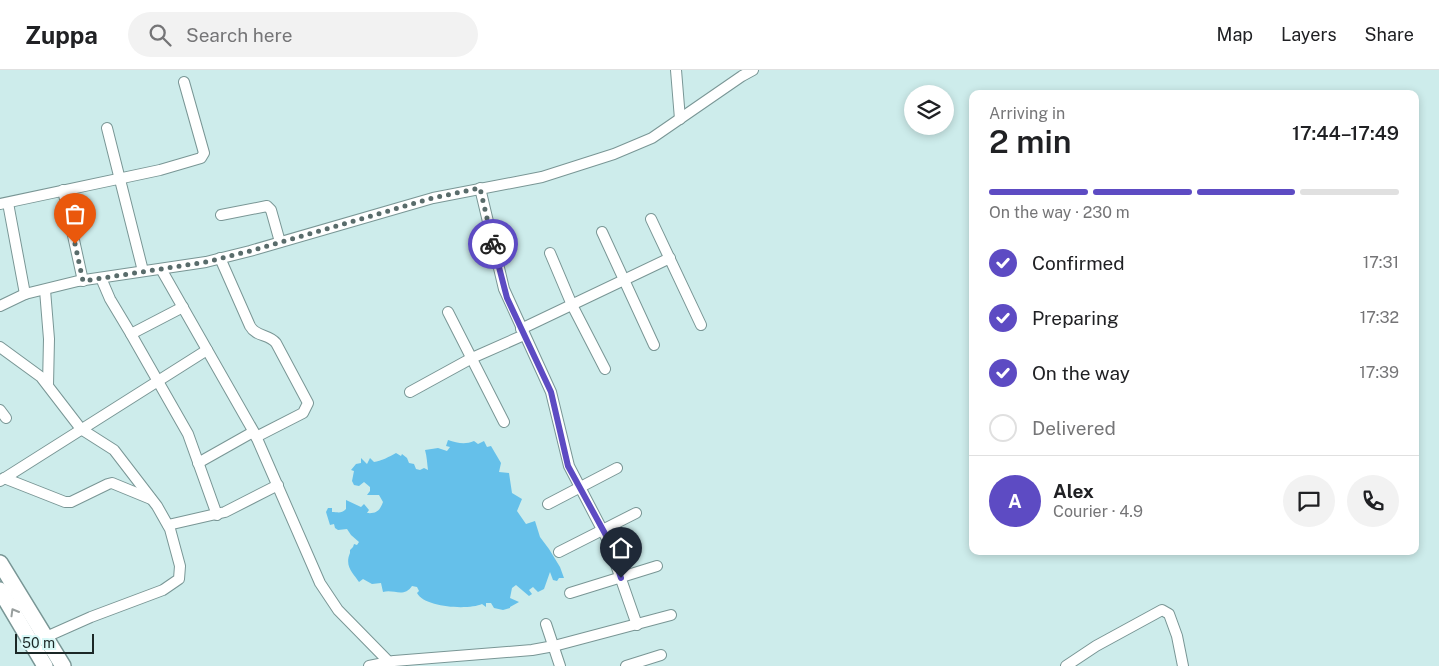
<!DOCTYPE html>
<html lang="en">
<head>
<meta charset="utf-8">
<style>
  :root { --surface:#fff; --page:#f2f2f2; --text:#202124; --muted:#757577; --line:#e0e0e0; --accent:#5d4bc3 }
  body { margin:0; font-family:"Public Sans",sans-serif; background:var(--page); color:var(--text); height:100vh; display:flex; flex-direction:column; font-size:19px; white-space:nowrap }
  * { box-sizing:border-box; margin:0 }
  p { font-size:16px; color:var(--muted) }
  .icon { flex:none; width:28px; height:28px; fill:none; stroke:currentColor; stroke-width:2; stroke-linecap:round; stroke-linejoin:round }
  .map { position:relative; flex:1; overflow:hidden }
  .side { position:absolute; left:969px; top:20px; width:450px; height:465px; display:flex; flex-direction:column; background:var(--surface); border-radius:10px; box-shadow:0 2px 8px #0003 }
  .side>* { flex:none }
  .tools { position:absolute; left:904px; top:15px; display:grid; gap:10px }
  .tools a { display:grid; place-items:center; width:50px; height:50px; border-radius:50%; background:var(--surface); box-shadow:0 2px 8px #0003; font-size:25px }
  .scale { position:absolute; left:15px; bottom:12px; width:79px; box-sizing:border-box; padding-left:5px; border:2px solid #1b2726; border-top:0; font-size:14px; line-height:18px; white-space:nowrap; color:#1b2726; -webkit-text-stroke:4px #daf9f8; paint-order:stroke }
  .pin { position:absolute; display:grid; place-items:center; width:42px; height:42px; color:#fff; margin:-51px -21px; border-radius:50% 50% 50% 0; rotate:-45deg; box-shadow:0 0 5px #0007 }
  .pin .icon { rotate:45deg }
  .courier { position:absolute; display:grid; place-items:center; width:50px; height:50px; margin:-25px; border:4px solid #5d4bc3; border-radius:50%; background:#fff; color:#222; box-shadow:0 1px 6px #0007 }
  .summary em { font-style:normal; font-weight:600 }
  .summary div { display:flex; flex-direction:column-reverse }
  .summary { display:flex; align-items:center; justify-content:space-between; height:85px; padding:0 20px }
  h1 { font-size:32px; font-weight:600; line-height:38px }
  .bar { display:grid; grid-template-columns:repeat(4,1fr); gap:8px 5px; align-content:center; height:60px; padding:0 20px }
  .bar i { height:6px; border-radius:4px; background:var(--line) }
  .bar .active { background:var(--accent) }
  .bar p { grid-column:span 4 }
  .line { display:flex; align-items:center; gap:12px; padding:0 20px; border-top:1px solid var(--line) }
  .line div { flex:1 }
  .round { display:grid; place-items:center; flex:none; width:52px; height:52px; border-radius:26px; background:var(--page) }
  ol { padding:0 20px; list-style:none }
  li { display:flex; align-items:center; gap:15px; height:55px }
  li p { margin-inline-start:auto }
  li .icon { padding:5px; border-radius:50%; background:var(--accent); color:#fff; stroke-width:4 }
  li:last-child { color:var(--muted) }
  li i { width:28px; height:28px; border:2px solid var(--line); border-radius:50% }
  header { display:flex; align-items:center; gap:30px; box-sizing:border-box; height:70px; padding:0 25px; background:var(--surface); border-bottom:1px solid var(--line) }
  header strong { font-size:24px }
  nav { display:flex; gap:28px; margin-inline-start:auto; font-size:18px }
  .search { width:350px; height:45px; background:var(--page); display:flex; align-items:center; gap:12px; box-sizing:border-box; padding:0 18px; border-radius:28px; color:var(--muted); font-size:19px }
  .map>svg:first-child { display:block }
  .water { fill:#65c0ea }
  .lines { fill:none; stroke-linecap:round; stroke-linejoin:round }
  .minor-casing { stroke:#799695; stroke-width:12 }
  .primary-casing { stroke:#799695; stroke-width:18 }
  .minor { stroke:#fff; stroke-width:10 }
  .primary { stroke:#fff; stroke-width:15 }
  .oneway { stroke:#989e9d }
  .done { stroke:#596c6b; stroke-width:5; stroke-dasharray:0 9 }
  .route { stroke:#5d4bc3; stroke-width:6 }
</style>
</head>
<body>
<header>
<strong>Zuppa</strong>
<div class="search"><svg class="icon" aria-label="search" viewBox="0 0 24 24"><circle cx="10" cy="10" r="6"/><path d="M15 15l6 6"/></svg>Search here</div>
<nav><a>Map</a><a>Layers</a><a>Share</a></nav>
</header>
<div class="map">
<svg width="1439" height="596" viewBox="0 0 1439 596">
  <rect width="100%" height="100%" fill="#cdeceb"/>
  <path class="water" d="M 448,370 C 457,373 465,375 474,371 L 478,374 L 484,371 L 487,377 L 491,376 L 501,393 L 499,402 L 509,403 L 512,423 L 522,429 L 517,441 L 526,454 L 535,451 L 540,467 L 549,479 L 560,497 L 564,508 L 559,508 L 557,511 L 553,510 L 550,502 L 544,519 L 538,522 L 533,517 L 529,520 L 532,524 L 529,526 L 516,515 L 512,518 L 510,528 L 519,532 L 510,537 L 510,538 L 503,540 L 494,538 L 491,533 L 486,533 L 486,537 L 482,534 C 469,540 425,538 417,523 L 419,521 L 417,517 L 412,516 C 404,528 394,519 383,522 L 381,513 L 372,514 L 363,509 L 359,512 C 354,504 344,497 350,483 L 350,480 L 353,477 L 354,474 L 357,475 L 359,472 L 351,465 L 347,459 L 338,460 L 335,458 L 334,454 L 330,455 L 326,442 L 328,438 L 332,438 L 332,442 C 338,442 341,444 346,439 L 346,430 L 361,437 L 364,434 L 369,440 L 367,443 C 377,444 380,440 383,432 L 379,425 L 367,425 L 370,421 L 370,417 L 364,412 L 359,416 L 354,415 L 352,411 L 354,401 L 351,400 L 356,394 L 361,393 L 361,388 L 367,394 L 370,388 L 374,392 C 381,391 389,387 396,383 L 401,386 L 402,384 L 407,388 L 409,393 L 414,394 L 416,399 L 420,400 L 424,398 L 428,400 C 427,393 427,387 425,380 L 438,378 L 447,381 L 450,377 L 446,376 Z"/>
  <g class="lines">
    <g class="minor-casing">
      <g id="minor">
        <polyline points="676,0 680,49"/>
        <polyline points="107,58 143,201"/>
        <polyline points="480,118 504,219 551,322 569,396 607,469 637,555"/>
        <polyline points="63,120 83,211"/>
        <polyline points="8,133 25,224"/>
        <polyline points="0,134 160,100 201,88 204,83 184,12"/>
        <polyline points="221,145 267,136 271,140 280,172"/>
        <polyline points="651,149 701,255"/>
        <polyline points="602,162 654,275"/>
        <polyline points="550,183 572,235 605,299"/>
        <path d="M 220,188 L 250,256 C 256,267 269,264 276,273 L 308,333 L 303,343 L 256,367"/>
        <polyline points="161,199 255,364 320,513 338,540 389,592"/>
        <polyline points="101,208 110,229 131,264 188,364 217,445"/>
        <polyline points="45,220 49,269 48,315"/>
        <polyline points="0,236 25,224 78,211 206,192 250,181 433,128 542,107 614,84 652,68 742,6 753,0"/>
        <polyline points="448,242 504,352"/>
        <polyline points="521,259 670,188"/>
        <polyline points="131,264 183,237"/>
        <polyline points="0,277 41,307 81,359 114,380 157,436 170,459 180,496 179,509 163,520 91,547 46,567"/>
        <polyline points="410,322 472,288 524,265"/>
        <polyline points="0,340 6,348"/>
        <polyline points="198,393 253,362"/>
        <polyline points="4,408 65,432 71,432 108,414 112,413 151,429"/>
        <polyline points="0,411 207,280"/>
        <polyline points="548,434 617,398"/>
        <polyline points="168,455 225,442 278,415"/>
        <polyline points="559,482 636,443"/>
        <polyline points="570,523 657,496"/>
        <polyline points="546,554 560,596"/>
        <polyline points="369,596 394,591 532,580 554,576 671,545"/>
        <polyline points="626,596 661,585"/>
        <polyline points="1066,596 1096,576 1162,540 1169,544 1177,566 1183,596"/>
      </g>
    </g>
    <g class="primary-casing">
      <g id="primary">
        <polyline points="0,493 63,596"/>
        <polyline points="0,520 45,596"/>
      </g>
    </g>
    <use href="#minor" class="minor"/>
    <use href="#primary" class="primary"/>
  </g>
  <defs><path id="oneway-chevron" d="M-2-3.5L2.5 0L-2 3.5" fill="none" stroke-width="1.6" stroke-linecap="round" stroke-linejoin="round" transform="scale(1.25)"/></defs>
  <use class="oneway" href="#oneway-chevron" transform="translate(14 542) rotate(-120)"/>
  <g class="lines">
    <polyline class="done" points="75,174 83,211 206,192 250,181 433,128 480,118 493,174"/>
    <polyline class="route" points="493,174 507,228 551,322 568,396 608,469 621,508"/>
  </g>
</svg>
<div class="tools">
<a><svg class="icon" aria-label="layers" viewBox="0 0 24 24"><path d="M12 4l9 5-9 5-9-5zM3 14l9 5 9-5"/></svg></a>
</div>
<div class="scale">50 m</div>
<div class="pin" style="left:75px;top:174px;background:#ea580c"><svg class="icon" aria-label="bag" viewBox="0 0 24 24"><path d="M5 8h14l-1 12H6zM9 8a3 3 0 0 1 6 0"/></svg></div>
<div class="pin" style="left:621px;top:508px;background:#1f2937"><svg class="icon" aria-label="home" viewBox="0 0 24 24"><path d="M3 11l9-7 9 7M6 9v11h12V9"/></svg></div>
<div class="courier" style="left:493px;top:174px"><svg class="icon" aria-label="bike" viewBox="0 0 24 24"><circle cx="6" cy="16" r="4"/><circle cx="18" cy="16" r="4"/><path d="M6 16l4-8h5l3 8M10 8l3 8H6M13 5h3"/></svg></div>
<section class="side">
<div class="summary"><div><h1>2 min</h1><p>Arriving in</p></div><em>17:44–17:49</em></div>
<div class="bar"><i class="active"></i><i class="active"></i><i class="active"></i><i></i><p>On the way · 230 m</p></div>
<ol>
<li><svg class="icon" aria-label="check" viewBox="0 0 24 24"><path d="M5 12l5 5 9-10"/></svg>Confirmed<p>17:31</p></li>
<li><svg class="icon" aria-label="check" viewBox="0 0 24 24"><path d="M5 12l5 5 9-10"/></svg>Preparing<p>17:32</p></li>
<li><svg class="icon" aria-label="check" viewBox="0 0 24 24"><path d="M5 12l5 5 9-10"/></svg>On the way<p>17:39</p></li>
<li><i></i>Delivered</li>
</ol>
<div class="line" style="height:90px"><b class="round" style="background:var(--accent);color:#fff">A</b><div><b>Alex</b><p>Courier · 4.9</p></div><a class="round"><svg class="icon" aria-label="chat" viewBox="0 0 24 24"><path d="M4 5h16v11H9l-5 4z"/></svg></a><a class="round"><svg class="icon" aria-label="phone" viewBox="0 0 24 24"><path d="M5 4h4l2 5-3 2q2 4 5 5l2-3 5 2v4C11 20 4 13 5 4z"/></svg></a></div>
</section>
</div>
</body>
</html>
